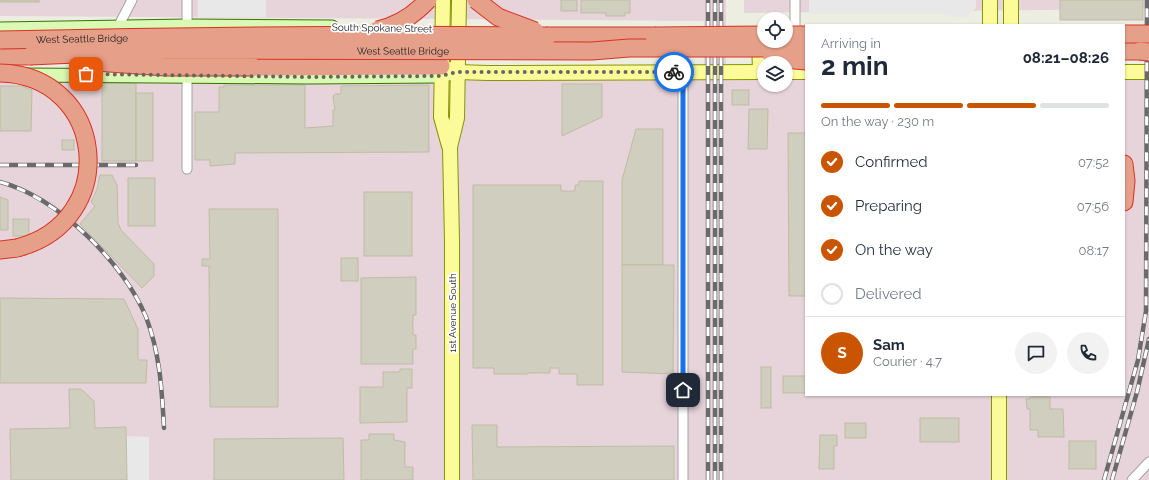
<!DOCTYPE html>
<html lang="en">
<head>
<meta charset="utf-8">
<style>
  :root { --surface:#fff; --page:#f2f2f3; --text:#1f2937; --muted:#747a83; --line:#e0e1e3; --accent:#c95500 }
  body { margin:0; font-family:Raleway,sans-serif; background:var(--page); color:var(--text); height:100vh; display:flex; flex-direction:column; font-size:15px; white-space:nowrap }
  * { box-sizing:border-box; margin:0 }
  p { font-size:13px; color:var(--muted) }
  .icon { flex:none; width:22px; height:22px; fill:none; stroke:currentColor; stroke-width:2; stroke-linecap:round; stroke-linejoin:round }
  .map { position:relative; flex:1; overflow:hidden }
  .sheet { position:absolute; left:805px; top:24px; width:320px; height:372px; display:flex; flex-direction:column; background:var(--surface); border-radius:0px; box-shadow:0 1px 3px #0004 }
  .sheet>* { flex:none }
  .tools { position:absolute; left:757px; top:12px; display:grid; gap:8px }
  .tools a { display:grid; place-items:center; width:36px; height:36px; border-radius:50%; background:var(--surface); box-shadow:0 1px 3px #0004; font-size:20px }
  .pin { position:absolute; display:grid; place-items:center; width:34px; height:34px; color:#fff; margin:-17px; border-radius:8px; box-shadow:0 2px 6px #0006 }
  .courier { position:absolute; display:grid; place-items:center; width:40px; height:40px; margin:-20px; border:3px solid #1a73e8; border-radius:50%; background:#fff; color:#222; box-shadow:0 1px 5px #0007 }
  .summary em { font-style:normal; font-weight:700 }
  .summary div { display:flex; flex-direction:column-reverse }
  .summary { display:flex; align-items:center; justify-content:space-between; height:68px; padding:0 16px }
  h1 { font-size:26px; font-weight:700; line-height:30px }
  .bar { display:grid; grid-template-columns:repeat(4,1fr); gap:6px 4px; align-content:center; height:48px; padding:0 16px }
  .bar i { height:5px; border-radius:3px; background:var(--line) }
  .bar .on { background:var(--accent) }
  .bar p { grid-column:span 4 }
  .line { display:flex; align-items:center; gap:10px; padding:0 16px; border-top:1px solid var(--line) }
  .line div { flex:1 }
  .round { display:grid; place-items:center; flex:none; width:42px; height:42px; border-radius:21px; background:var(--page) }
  ol { padding:0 16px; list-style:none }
  li { display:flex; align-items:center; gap:12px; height:44px }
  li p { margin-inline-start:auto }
  li .icon { padding:4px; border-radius:50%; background:var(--accent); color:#fff; stroke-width:4 }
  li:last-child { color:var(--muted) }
  li i { width:22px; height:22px; border:2px solid var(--line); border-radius:50% }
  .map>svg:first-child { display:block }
  .industrial { fill:#e7d4db }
  .parking { fill:#e8e8e8 }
  .building { fill:#d0cebf; stroke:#bfbca4 }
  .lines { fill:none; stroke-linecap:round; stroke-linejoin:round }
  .minor-casing { stroke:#a3a3a3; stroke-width:11 }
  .secondary-casing { stroke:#387204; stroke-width:15 }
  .primary-casing { stroke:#879500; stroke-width:16 }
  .motorway-casing { stroke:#d83223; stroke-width:19 }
  .minor { stroke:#fff; stroke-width:9 }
  .secondary { stroke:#d9f9b4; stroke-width:13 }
  .primary { stroke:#fcfb99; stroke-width:14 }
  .motorway { stroke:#e69f89; stroke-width:17 }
  .rail-casing { stroke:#6a6a6a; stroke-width:4.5 }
  .rail { stroke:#fff; stroke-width:3; stroke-dasharray:9; stroke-linecap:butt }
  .motorway-bridge-casing { stroke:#d83223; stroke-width:19; stroke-linecap:butt }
  .motorway-bridge { stroke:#e69f89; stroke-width:17 }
  .done { stroke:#656661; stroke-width:4; stroke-dasharray:0 7.2 }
  .route { stroke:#1a73e8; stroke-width:5 }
  .labels { text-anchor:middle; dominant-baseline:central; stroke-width:3.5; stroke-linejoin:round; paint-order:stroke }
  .street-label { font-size:10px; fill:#1c1c1c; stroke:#fff }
</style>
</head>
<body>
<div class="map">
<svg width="1149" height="480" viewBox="0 0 1149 480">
  <rect width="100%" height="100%" fill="#edeee2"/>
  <g class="industrial">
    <polygon points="0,0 726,0 726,78 764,78 764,85 786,85 786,78 806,78 806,395 1124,395 1124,77 1149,77 1149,480 0,480 0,72 704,78 704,21 0,16"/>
    <polygon points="744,0 1149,0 1149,9 744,13"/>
  </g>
  <g class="parking">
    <rect x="198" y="0" width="68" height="17"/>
    <polygon points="809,0 976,0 976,8 965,18 939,14 809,14"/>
    <polygon points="126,436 149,437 149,480 127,480"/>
  </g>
  <g class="building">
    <rect x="0" y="0" width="39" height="2"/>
    <rect x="561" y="0" width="16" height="11"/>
    <polygon points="581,0 630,0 630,13 625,13 625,16 606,16 606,13 581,13"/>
    <rect x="1060" y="0" width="83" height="20"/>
    <rect x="102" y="83" width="34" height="78"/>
    <polygon points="562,84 602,84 602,117 562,136"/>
    <polygon points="224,85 305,85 305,128 333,126 333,110 335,110 333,96 335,94 341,94 341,86 429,85 429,152 235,153 235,164 210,166 210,160 195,160 195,112 219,112 219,87 224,87"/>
    <polygon points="0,86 21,86 32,90 31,131 0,131"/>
    <rect x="732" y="90" width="17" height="15"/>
    <rect x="136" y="93" width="17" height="68"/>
    <polygon points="749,109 768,109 767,149 748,149"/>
    <polygon points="636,129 663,129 663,265 622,265 622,180"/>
    <polygon points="788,133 806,133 806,296 789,296"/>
    <rect x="62" y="140" width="12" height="10"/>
    <polygon points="100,175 112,175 117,185 118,223 121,230 154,264 154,276 142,288 80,224 95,206 91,202 97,189"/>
    <rect x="128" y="178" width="27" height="48"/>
    <polygon points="579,181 603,181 603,385 577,385 577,374 559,374 559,368 550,368 550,373 528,373 528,374 494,374 494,368 473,368 473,185 561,185 561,191 575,191 575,185 579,185"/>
    <rect x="364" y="192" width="48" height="64"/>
    <polygon points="0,197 8,200 8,230 0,230"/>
    <polygon points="209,209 278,209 278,407 210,407 209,266 202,266 202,259 210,259"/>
    <rect x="13" y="219" width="16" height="17"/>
    <rect x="341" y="258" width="17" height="23"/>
    <polygon points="622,265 674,265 673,374 622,372"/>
    <polygon points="416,277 416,315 413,315 413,335 416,335 416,349 413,349 413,364 361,364 361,278"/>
    <polygon points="0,298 124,299 138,329 138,360 147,360 146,383 0,383"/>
    <rect x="761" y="367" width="10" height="41"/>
    <polygon points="400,369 412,369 412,388 407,388 407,422 360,423 360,387 383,387 383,372 400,372"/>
    <rect x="783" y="376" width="23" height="17"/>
    <polygon points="69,389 81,389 94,401 95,428 126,427 127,480 11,480 10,429 70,428"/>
    <polygon points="1030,397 1050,397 1050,409 1063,409 1064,437 1038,437 1038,430 1030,430 1030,409 1027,409 1026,399 1030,399"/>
    <rect x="920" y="418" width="39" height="24"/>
    <rect x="845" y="423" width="21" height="15"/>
    <polygon points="472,425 497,425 497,447 674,446 674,480 473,480"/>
    <polygon points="369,434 394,434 394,440 405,442 405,467 413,467 413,480 361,480 361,440 369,440"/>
    <polygon points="820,435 837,435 837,446 834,446 834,469 819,469"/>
    <polygon points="343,438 344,480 214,480 214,439"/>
    <rect x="1069" y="441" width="27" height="28"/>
  </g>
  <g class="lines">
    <g class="minor-casing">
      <g id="minor">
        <polyline points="118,27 132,0"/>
        <polyline points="795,29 795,0"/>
        <polyline points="187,31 187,0"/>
        <polyline points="187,169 187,71"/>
        <polyline points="683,480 683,45"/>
        <polyline points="1132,480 1149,462"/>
      </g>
    </g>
    <g class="secondary-casing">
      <g id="secondary">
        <polyline points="0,29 187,26 332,27"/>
        <polyline points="26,75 309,77 440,76 452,73"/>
      </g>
    </g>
    <g class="primary-casing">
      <g id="primary">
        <polyline points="443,0 441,117 449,146"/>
        <polyline points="1011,0 1011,25"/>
        <polyline points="990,25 990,0"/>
        <polyline points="759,38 760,72"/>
        <polyline points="449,69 457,72 488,73 764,72"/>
        <polyline points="786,72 806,72"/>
        <polyline points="1124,72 1149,72"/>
        <polyline points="999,395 999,480"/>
        <polyline points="452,480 452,241 450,147 457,118 459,0"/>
      </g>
    </g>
    <g class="motorway-casing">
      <g id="motorway">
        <polyline points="548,36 654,36"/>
        <polyline points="1124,51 1140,51"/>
        <polyline points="0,56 30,56"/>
        <polyline points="253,67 441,66"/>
        <polyline points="1124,164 1126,181 1124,202"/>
        <polyline points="0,250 17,248"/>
      </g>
    </g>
    <use href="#minor" class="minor"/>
    <use href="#secondary" class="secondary"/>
    <use href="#primary" class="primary"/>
    <use href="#motorway" class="motorway"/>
    <g class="rail-casing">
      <g id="rail">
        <polyline points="0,165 136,165"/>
        <path d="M 0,182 C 57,197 124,263 146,317 C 160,353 162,391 164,428"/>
        <polyline points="708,480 708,0"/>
        <polyline points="715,480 715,0"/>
        <polyline points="721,480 721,0"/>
        <polyline points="1104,480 1138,360 1146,311 1147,0"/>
        <polyline points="1112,480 1137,392 1149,339"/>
      </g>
    </g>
    <use href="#rail" class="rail"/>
    <g class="motorway-bridge-casing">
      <g id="motorway-bridge">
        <polyline points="476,0 498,17 535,31"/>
        <path d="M 377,30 C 398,26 414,15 428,0"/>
        <polyline points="1124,34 1149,34"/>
        <polyline points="786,35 806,35"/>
        <polyline points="654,36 764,35"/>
        <path id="s1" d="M 0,40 C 183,36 365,34 548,36"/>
        <polyline points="1140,51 1149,52"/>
        <path id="s2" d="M 30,56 L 166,50 L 592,51 L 629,48 L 806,48"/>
        <polyline points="772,58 806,61"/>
        <polyline points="95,62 166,67 253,67"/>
        <path d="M 0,73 C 106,75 122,221 17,248"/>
      </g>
    </g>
    <use href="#motorway-bridge" class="motorway-bridge"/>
  </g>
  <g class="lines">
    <polyline class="done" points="86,74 309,77 440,76 457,72 674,72"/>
    <polyline class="route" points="674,72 683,72 683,390"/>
  </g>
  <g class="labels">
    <g class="street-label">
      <text transform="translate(382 28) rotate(1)">South Spokane Street</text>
      <text stroke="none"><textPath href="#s1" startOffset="82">West Seattle Bridge</textPath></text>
      <text stroke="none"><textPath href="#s2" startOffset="373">West Seattle Bridge</textPath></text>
      <text transform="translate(452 313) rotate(-90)">1st Avenue South</text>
    </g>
  </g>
</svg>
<div class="tools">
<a><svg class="icon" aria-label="locate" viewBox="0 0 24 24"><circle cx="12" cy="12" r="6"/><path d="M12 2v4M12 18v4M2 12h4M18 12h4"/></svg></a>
<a><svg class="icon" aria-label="layers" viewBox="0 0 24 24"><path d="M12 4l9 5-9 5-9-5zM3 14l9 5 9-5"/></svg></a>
</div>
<div class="pin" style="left:86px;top:74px;background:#ea580c"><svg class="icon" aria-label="bag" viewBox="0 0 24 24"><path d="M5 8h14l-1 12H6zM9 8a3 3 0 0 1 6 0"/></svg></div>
<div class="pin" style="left:683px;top:390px;background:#1f2937"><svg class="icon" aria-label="home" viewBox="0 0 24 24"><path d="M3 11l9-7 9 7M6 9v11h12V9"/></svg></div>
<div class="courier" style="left:674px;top:72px"><svg class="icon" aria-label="bike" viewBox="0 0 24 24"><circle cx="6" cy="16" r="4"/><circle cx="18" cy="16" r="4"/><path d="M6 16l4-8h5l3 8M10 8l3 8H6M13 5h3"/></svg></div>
<section class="sheet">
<div class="summary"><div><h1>2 min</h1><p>Arriving in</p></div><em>08:21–08:26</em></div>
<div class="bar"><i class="on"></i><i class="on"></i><i class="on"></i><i></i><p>On the way · 230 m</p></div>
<ol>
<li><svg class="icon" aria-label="check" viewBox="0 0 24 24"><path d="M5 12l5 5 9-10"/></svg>Confirmed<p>07:52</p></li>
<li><svg class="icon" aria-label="check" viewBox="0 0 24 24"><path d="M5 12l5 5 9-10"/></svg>Preparing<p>07:56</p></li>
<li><svg class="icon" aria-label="check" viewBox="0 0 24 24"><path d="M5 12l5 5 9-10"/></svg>On the way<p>08:17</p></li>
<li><i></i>Delivered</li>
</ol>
<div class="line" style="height:72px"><b class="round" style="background:var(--accent);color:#fff">S</b><div><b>Sam</b><p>Courier · 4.7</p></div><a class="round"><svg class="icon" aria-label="chat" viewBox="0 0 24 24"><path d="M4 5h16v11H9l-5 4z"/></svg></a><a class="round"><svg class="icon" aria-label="phone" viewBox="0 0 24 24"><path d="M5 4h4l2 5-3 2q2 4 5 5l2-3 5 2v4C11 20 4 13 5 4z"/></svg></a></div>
</section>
</div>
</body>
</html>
